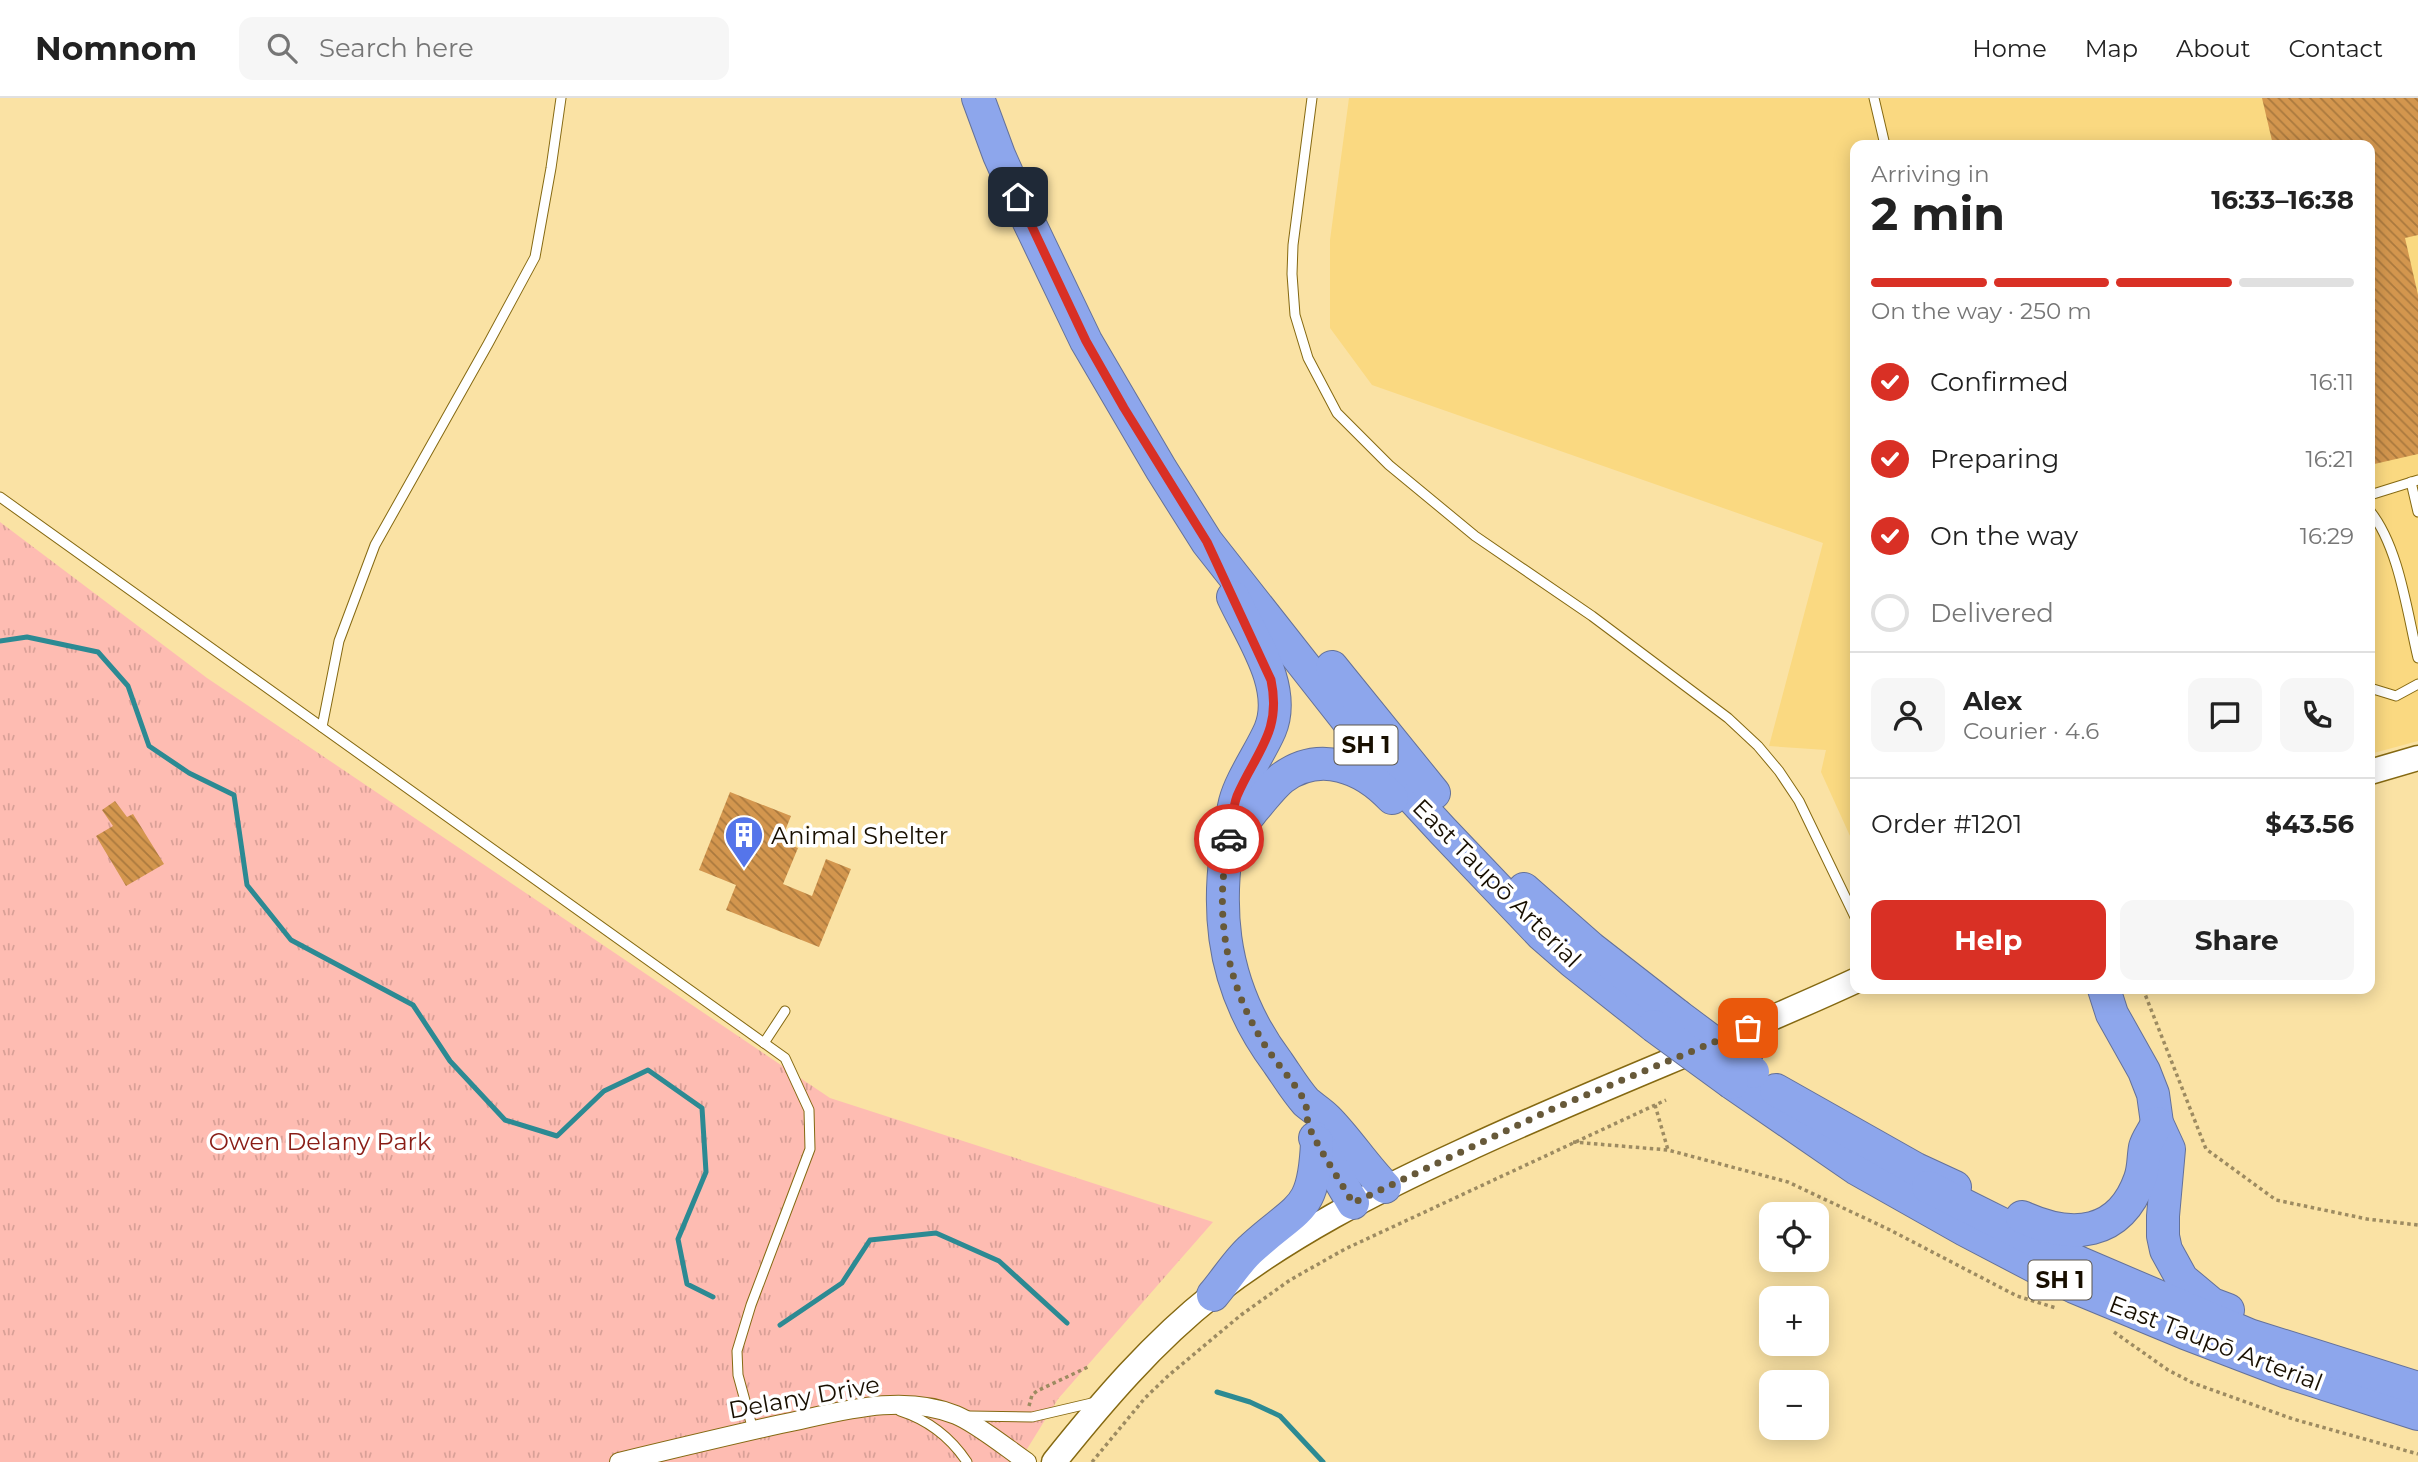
<!DOCTYPE html>
<html lang="en">
<head>
<meta charset="utf-8">
<style>
  :root { --surface:#fff; --page:#f6f6f6; --text:#222; --muted:#767676; --line:#e0e0e0; --accent:#d93025 }
  body { margin:0; font-family:Montserrat,sans-serif; background:var(--page); color:var(--text); height:100vh; display:flex; flex-direction:column; font-size:26px; white-space:nowrap }
  * { box-sizing:border-box; margin:0 }
  p { font-size:23px; color:var(--muted) }
  .icon { flex:none; width:38px; height:38px; fill:none; stroke:currentColor; stroke-width:2; stroke-linecap:round; stroke-linejoin:round }
  .map { position:relative; flex:1; overflow:hidden }
  .panel { position:absolute; left:1850px; top:42px; width:525px; height:854px; display:flex; flex-direction:column; background:var(--surface); border-radius:14px; box-shadow:0 4px 18px #0003 }
  .panel>* { flex:none }
  .controls { position:absolute; left:1759px; top:1104px; display:grid; gap:14px }
  .controls a { display:grid; place-items:center; width:70px; height:70px; border-radius:14px; background:var(--surface); box-shadow:0 4px 18px #0003; font-size:35px }
  .pin { position:absolute; display:grid; place-items:center; width:60px; height:60px; color:#fff; margin:-30px; border-radius:14px; box-shadow:0 4px 10px #0006 }
  .courier { position:absolute; display:grid; place-items:center; width:70px; height:70px; margin:-35px; border:5px solid #d93025; border-radius:50%; background:#fff; color:#222; box-shadow:0 2px 9px #0007 }
  .head em { font-style:normal; font-weight:700 }
  .head div { display:flex; flex-direction:column-reverse }
  .head { display:flex; align-items:center; justify-content:space-between; height:119px; padding:0 21px }
  h1 { font-size:46px; font-weight:700; line-height:52px }
  .bar { display:grid; grid-template-columns:repeat(4,1fr); gap:10px 7px; align-content:center; height:84px; padding:0 21px }
  .bar i { height:9px; border-radius:5px; background:var(--line) }
  .bar .active { background:var(--accent) }
  .bar p { grid-column:span 4 }
  .line { display:flex; align-items:center; gap:18px; padding:0 21px; border-top:2px solid var(--line) }
  .line div { flex:1 }
  .round { display:grid; place-items:center; flex:none; width:74px; height:74px; border-radius:14px; background:var(--page) }
  ol { padding:0 21px; list-style:none }
  li { display:flex; align-items:center; gap:21px; height:77px }
  li p { margin-inline-start:auto }
  li .icon { padding:7px; border-radius:50%; background:var(--accent); color:#fff; stroke-width:4 }
  li:last-child { color:var(--muted) }
  li i { width:38px; height:38px; border:4px solid var(--line); border-radius:50% }
  .cta { display:flex; gap:14px; margin-top:auto; padding:14px 21px }
  .cta a { flex:1; height:80px; border-radius:14px; background:var(--accent); color:#fff; font-size:28px; font-weight:700; line-height:80px; text-align:center }
  .cta a+a { background:var(--page); color:var(--text) }
  header { display:flex; align-items:center; gap:42px; box-sizing:border-box; height:98px; padding:0 35px; background:var(--surface); border-bottom:2px solid var(--line) }
  header strong { font-size:33px }
  nav { display:flex; gap:38px; margin-inline-start:auto; font-size:24px }
  .search { width:490px; height:63px; background:var(--page); display:flex; align-items:center; gap:18px; box-sizing:border-box; padding:0 24px; border-radius:14px; color:var(--muted); font-size:26px }
  .map>svg:first-child { display:block }
  .built { fill:#fad981 }
  .park { fill:url(#park-tufts) }
  .lines { fill:none; stroke-linecap:round; stroke-linejoin:round }
  .stream { stroke:#2c8a93; stroke-width:5 }
  .building { fill:url(#building-back-hatch) }
  .lane-casing { stroke:#856912; stroke-width:11 }
  .street-casing { stroke:#856912; stroke-width:20 }
  .secondary-casing { stroke:#856912; stroke-width:27 }
  .highway-casing { stroke:#647199; stroke-width:34 }
  .path { stroke:#9d8b61; stroke-width:3.5; stroke-dasharray:3.5 3.5; stroke-linecap:butt }
  .lane { stroke:#fff; stroke-width:9 }
  .street { stroke:#fff; stroke-width:18 }
  .secondary { stroke:#fff; stroke-width:24 }
  .highway { stroke:#8da6ec; stroke-width:32 }
  .highway-bridge-casing { stroke:#647199; stroke-width:34; stroke-linecap:butt }
  .highway-bridge { stroke:#8da6ec; stroke-width:32 }
  .done { stroke:#675939; stroke-width:7; stroke-dasharray:0 12.6 }
  .route { stroke:#d93025; stroke-width:9 }
  .labels { text-anchor:middle; dominant-baseline:central; stroke-width:7; stroke-linejoin:round; paint-order:stroke }
  .shield { fill:#fff; stroke:#5d574c; stroke-width:2 }
  .shield-label { font-size:23px; font-weight:bold; fill:#180f00 }
  .poi-label { font-size:24px; fill:#180f00; stroke:#fff; text-anchor:start }
  .street-label { font-size:24px; fill:#180f00; stroke:#fff }
  .park-label { font-size:24px; fill:#891c15; stroke:#fff }
</style>
</head>
<body>
<header>
<strong>Nomnom</strong>
<div class="search"><svg class="icon" aria-label="search" viewBox="0 0 24 24"><circle cx="10" cy="10" r="6"/><path d="M15 15l6 6"/></svg>Search here</div>
<nav><a>Home</a><a>Map</a><a>About</a><a>Contact</a></nav>
</header>
<div class="map">
<svg width="2418" height="1364" viewBox="0 0 2418 1364">
  <defs>
    <pattern id="park-tufts" width="24" height="20" patternUnits="userSpaceOnUse" patternTransform="scale(1.75)"><rect width="24" height="20" fill="#febcb2"/><path d="M3 7l-1-3M5 7V3M7 7l1-3M15 17l-1-3M17 17v-4M19 17l1-3" fill="none" stroke="#d9a097"/></pattern>
    <pattern id="building-back-hatch" width="6" height="6" patternUnits="userSpaceOnUse" patternTransform="scale(1.75)"><rect width="6" height="6" fill="#d3964e"/><path d="M-1 5l2 2M0 0l6 6M5-1l2 2" fill="none" stroke="#aa793e"/></pattern>
  </defs>
  <rect width="100%" height="100%" fill="#fae2a4"/>
  <polygon class="built" points="1349,0 2418,0 2418,643 2370,656 2370,47 1855,47 1855,749 1821,674 1826,652 1769,648 1823,445 1372,287 1330,230 1330,142"/>
  <polygon class="park" points="0,424 207,580 830,1000 1213,1124 1058,1301 1019,1364 0,1364"/>
  <g class="lines">
    <g class="stream">
      <polyline points="0,543 27,539 98,554 128,588 149,648 189,675 234,697 247,787 291,842 413,907 450,963 505,1022 557,1038 604,993 648,972 702,1010 706,1074 678,1141 687,1186 713,1199"/>
      <polyline points="780,1227 842,1185 870,1142 936,1135 999,1163 1067,1225"/>
      <polyline points="1217,1294 1250,1304 1280,1318 1323,1364"/>
    </g>
  </g>
  <g class="building">
    <polygon points="2262,0 2418,0 2418,137 2405,140 2418,197 2418,356 2370,367 2370,47 2273,47"/>
    <polygon points="730,694 791,718 781,743 798,750 783,786 812,798 826,761 851,771 819,849 726,812 736,787 699,772"/>
    <polygon points="115,703 127,719 133,716 164,766 126,788 96,738 113,728 102,712"/>
  </g>
  <g class="lines">
    <g class="lane-casing">
      <g id="lane">
        <polyline points="1312,0 1293,147 1292,176 1295,217 1308,260 1337,315 1389,367 1475,438 1592,518 1728,620 1758,648 1779,673 1799,703 1855,819"/>
        <polyline points="1874,0 1885,47"/>
        <polyline points="2411,384 2418,414"/>
        <polyline points="2370,397 2418,382"/>
        <polyline points="0,399 785,960 809,1012 810,1051 751,1207 737,1253 738,1277 753,1332"/>
        <path d="M 2370,413 C 2399,449 2407,514 2418,560"/>
        <polyline points="2370,590 2396,598 2418,586"/>
        <polyline points="322,629 339,543 375,447 488,246 535,159 551,70 561,0"/>
        <polyline points="764,945 785,913"/>
        <path d="M 900,1313 C 928,1322 951,1340 967,1364"/>
        <polyline points="969,1318 1032,1319 1096,1304"/>
      </g>
    </g>
    <g class="street-casing">
      <path id="street" d="M 619,1364 C 673,1351 727,1338 781,1326 C 836,1315 900,1294 956,1317 C 976,1325 1008,1351 1027,1364"/>
    </g>
    <g class="secondary-casing">
      <g id="secondary">
        <polyline points="2370,674 2418,660"/>
        <path d="M 1054,1364 C 1102,1304 1153,1244 1214,1196 C 1290,1137 1374,1094 1461,1054 C 1591,993 1725,943 1855,883"/>
      </g>
    </g>
    <g class="highway-casing">
      <g id="highway">
        <polyline points="978,0 999,57 1027,120 1086,243 1161,371 1207,444 1384,669 1442,732 1542,837 1573,864 1654,928"/>
        <path d="M 1233,499 C 1251,538 1288,589 1270,632 C 1260,655 1241,681 1235,704 C 1213,800 1217,884 1278,965 C 1287,978 1296,993 1306,1004 C 1313,1010 1320,1014 1327,1021 C 1348,1042 1364,1068 1385,1089"/>
        <polyline points="1332,569 1434,695"/>
        <path d="M 1231,735 C 1238,728 1247,721 1253,712 C 1263,701 1271,689 1282,680 C 1320,652 1363,669 1392,700"/>
        <polyline points="1524,791 1591,850 1677,917"/>
        <polyline points="2104,891 2112,916 2144,973 2153,996 2157,1025 2169,1051 2163,1118 2163,1138 2166,1152 2182,1181 2212,1206 2228,1212"/>
        <polyline points="1732,985 1857,1071 1965,1132 2074,1189 2185,1235 2287,1274 2418,1316"/>
        <polyline points="1776,992 1916,1071 1955,1089"/>
        <polyline points="1315,1040 1353,1105"/>
        <polyline points="1928,1089 2080,1165 2249,1237 2418,1290"/>
        <path d="M 2022,1119 C 2072,1142 2120,1138 2140,1081 C 2144,1070 2143,1060 2145,1049 C 2147,1041 2154,1033 2157,1025"/>
        <path d="M 1213,1197 C 1226,1182 1237,1163 1252,1150 C 1299,1107 1314,1115 1317,1044"/>
      </g>
    </g>
    <g class="path">
      <polyline points="2143,891 2206,1051 2276,1102 2367,1121 2418,1127"/>
      <polyline points="1655,1007 1668,1052"/>
      <polyline points="1573,1044 1668,1052 1788,1084 1890,1132 2017,1198 2056,1210"/>
      <polyline points="2114,1234 2168,1272 2193,1285 2293,1321 2418,1356"/>
      <polyline points="1029,1308 1032,1297 1037,1293 1088,1269"/>
      <polyline points="1092,1364 1145,1300 1169,1277 1241,1217 1290,1182 1345,1151 1666,1002"/>
    </g>
    <use href="#lane" class="lane"/>
    <use href="#street" class="street"/>
    <use href="#secondary" class="secondary"/>
    <use href="#highway" class="highway"/>
    <g class="highway-bridge-casing">
      <g id="highway-bridge">
        <polyline points="1677,917 1753,974"/>
        <polyline points="1654,928 1732,985"/>
      </g>
    </g>
    <use href="#highway-bridge" class="highway-bridge"/>
  </g>
  <g class="lines">
    <path class="done" d="M 1229,741 C 1213,816 1226,888 1268,952 C 1279,968 1293,983 1303,1000 C 1309,1009 1305,1021 1310,1031 C 1322,1056 1339,1081 1353,1105 L 1550,1012 L 1748,930"/>
    <path class="route" d="M 1018,99 L 1086,243 L 1124,310 L 1207,444 L 1271,582 C 1282,634 1256,654 1237,698 C 1232,711 1232,727 1229,741"/>
  </g>
  <defs>
    <g id="building-pin" transform="scale(2.0125)"><path d="M0 17L-7.5 6A9.5 9.5 0 1 1 7.5 6Z" fill="#5575ea" stroke="#fff"/><path d="M-4-6H4V6H1V3H-1V6H-4ZM-2.5-4.3h1.7v1.8h-1.7ZM.8-4.3h1.7v1.8H.8ZM-2.5-1h1.7V.8h-1.7ZM.8-1h1.7V.8H.8Z" fill="#fff"/></g>
  </defs>
  <g fill-rule="evenodd">
    <use href="#building-pin" x="744" y="737"/>
  </g>
  <g class="labels">
    <g class="shield">
      <rect x="1334.5" y="627.5" width="63" height="39" rx="5"/>
      <rect x="2028.5" y="1162.5" width="63" height="39" rx="5"/>
    </g>
    <g class="shield-label">
      <text x="1366" y="647">SH 1</text>
      <text x="2060" y="1182">SH 1</text>
    </g>
    <g class="poi-label">
      <text x="771" y="737">Animal Shelter</text>
    </g>
    <g class="street-label">
      <text transform="translate(1497 785) rotate(45)">East Taupō Arterial</text>
      <text transform="translate(2216 1245) rotate(21)">East Taupō Arterial</text>
      <text transform="translate(804 1299) rotate(-10)">Delany Drive</text>
    </g>
    <g class="park-label">
      <text x="320" y="1043">Owen Delany Park</text>
    </g>
  </g>
</svg>
<div class="controls">
<a><svg class="icon" aria-label="locate" viewBox="0 0 24 24"><circle cx="12" cy="12" r="6"/><path d="M12 2v4M12 18v4M2 12h4M18 12h4"/></svg></a>
<a>+</a>
<a>−</a>
</div>
<div class="pin" style="left:1748px;top:930px;background:#ea580c"><svg class="icon" aria-label="bag" viewBox="0 0 24 24"><path d="M5 8h14l-1 12H6zM9 8a3 3 0 0 1 6 0"/></svg></div>
<div class="pin" style="left:1018px;top:99px;background:#1f2937"><svg class="icon" aria-label="home" viewBox="0 0 24 24"><path d="M3 11l9-7 9 7M6 9v11h12V9"/></svg></div>
<div class="courier" style="left:1229px;top:741px"><svg class="icon" aria-label="car" viewBox="0 0 24 24"><path d="M5 17H2v-5l4-1 3-4h7l3 4 3 1v5h-3M9 17h6M6 11h13"/><circle cx="7" cy="17" r="2"/><circle cx="17" cy="17" r="2"/></svg></div>
<section class="panel">
<div class="head"><div><h1>2 min</h1><p>Arriving in</p></div><em>16:33–16:38</em></div>
<div class="bar"><i class="active"></i><i class="active"></i><i class="active"></i><i></i><p>On the way · 250 m</p></div>
<ol>
<li><svg class="icon" aria-label="check" viewBox="0 0 24 24"><path d="M5 12l5 5 9-10"/></svg>Confirmed<p>16:11</p></li>
<li><svg class="icon" aria-label="check" viewBox="0 0 24 24"><path d="M5 12l5 5 9-10"/></svg>Preparing<p>16:21</p></li>
<li><svg class="icon" aria-label="check" viewBox="0 0 24 24"><path d="M5 12l5 5 9-10"/></svg>On the way<p>16:29</p></li>
<li><i></i>Delivered</li>
</ol>
<div class="line" style="height:126px"><a class="round"><svg class="icon" aria-label="person" viewBox="0 0 24 24"><circle cx="12" cy="8" r="4"/><path d="M4 21q1-7 8-7t8 7"/></svg></a><div><b>Alex</b><p>Courier · 4.6</p></div><a class="round"><svg class="icon" aria-label="chat" viewBox="0 0 24 24"><path d="M4 5h16v11H9l-5 4z"/></svg></a><a class="round"><svg class="icon" aria-label="phone" viewBox="0 0 24 24"><path d="M5 4h4l2 5-3 2q2 4 5 5l2-3 5 2v4C11 20 4 13 5 4z"/></svg></a></div>
<div class="line" style="height:91px"><div>Order #1201</div><b>$43.56</b></div>
<div class="cta"><a>Help</a><a>Share</a></div>
</section>
</div>
</body>
</html>
